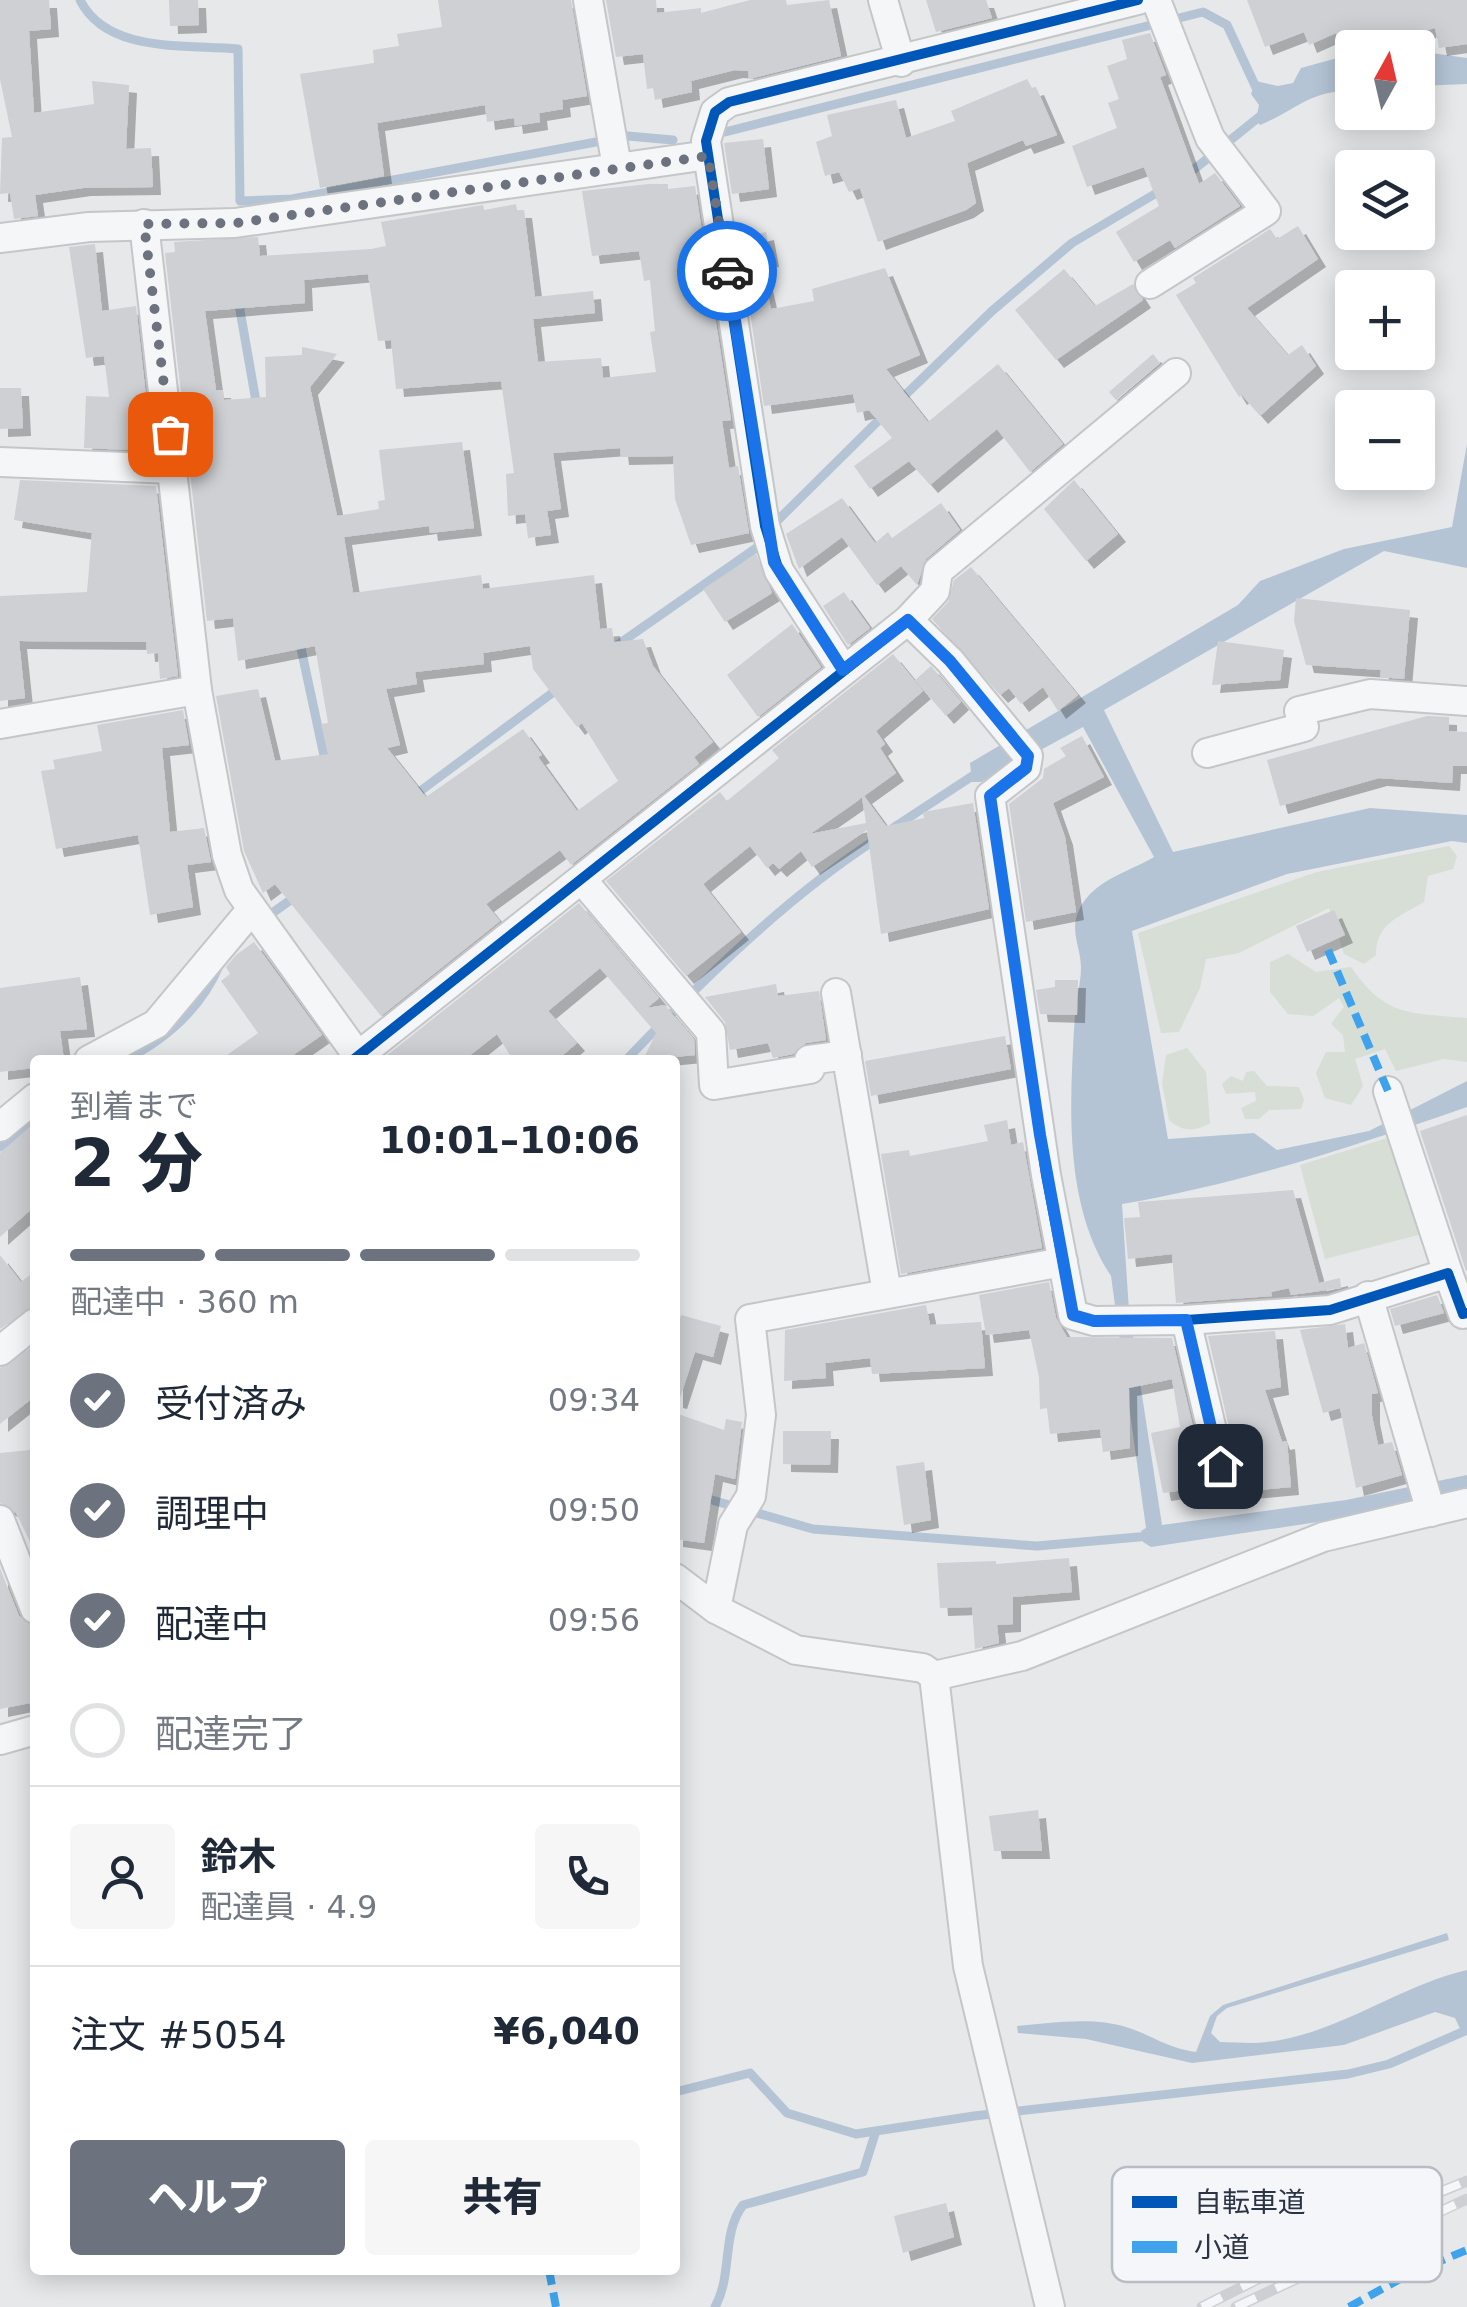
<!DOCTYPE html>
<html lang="ja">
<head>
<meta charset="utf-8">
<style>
  :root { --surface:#fff; --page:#f6f6f7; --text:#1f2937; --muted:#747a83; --line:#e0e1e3; --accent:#6c737f }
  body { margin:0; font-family:"DejaVu Sans","Noto Sans JP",sans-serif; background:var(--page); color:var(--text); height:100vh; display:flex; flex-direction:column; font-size:38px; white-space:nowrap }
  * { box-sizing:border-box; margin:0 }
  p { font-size:32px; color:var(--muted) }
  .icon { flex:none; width:55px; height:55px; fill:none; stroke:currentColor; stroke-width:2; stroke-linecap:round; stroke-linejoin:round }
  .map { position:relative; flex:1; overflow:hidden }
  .panel { position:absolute; left:30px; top:1055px; width:650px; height:1220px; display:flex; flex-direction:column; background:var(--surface); border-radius:10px; box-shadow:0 5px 25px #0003 }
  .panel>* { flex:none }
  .needle { width:65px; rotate:8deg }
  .buttons { position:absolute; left:1335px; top:30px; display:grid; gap:20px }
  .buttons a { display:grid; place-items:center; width:100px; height:100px; border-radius:10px; background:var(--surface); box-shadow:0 5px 25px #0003; font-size:50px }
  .pin { position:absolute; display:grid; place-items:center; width:85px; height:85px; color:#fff; margin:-42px; border-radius:20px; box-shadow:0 5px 15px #0006 }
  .courier { position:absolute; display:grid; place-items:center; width:100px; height:100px; margin:-50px; border:8px solid #1a73e8; border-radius:50%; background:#fff; color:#222; box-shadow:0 2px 12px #0007 }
  .overview em { font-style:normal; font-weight:800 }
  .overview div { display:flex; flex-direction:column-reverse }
  .overview { display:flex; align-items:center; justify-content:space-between; height:170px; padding:0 40px }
  h1 { font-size:65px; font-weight:800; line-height:75px }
  .bar { display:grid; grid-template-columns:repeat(4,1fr); gap:15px 10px; align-content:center; height:120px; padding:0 40px }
  .bar i { height:12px; border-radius:8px; background:var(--line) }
  .bar .on { background:var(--accent) }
  .bar p { grid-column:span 4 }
  .line { display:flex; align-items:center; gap:25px; padding:0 40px; border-top:2px solid var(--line) }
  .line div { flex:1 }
  .round { display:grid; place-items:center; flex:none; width:105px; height:105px; border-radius:10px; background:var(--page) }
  ol { padding:0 40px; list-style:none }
  li { display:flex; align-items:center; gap:30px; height:110px }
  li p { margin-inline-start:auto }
  li .icon { padding:10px; border-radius:50%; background:var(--accent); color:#fff; stroke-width:4 }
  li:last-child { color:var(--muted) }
  li i { width:55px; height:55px; border:5px solid var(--line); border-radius:50% }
  .button { display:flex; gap:20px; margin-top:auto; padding:20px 40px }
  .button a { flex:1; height:115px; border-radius:10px; background:var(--accent); color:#fff; font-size:40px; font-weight:800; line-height:115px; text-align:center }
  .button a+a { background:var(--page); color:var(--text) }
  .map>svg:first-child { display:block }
  .green { fill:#d6ded6 }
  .water { fill:#b4c4d5 }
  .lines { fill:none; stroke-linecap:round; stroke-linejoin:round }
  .stream { stroke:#b4c4d5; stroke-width:9 }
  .building { fill:#ced0d3; fill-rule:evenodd; filter:url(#shadow) }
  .minor-casing { stroke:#c4c6c8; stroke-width:32 }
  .minor { stroke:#f5f6f7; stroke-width:28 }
  .rail-casing { stroke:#cecfd2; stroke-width:11 }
  .rail { stroke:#f4f6f9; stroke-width:8; stroke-dasharray:22; stroke-linecap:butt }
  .quiet { stroke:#3ea3ec; stroke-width:8; stroke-dasharray:15 8; stroke-linecap:butt }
  .cycleway-casing { stroke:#f4f6f9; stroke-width:16 }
  .cycleway { stroke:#0057b8; stroke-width:10 }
  .done { stroke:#6c737f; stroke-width:10; stroke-dasharray:0 18 }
  .route { stroke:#1a73e8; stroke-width:12 }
  .key { fill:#f4f6f9; stroke:#b8bcc3; stroke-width:2.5 }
  .key-label { font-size:28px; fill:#2b3445 }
</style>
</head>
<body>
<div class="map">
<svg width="1467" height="2307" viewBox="0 0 1467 2307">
  <defs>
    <filter id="shadow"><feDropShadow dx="8" dy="8" stdDeviation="0" flood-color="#0004"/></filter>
  </defs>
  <rect width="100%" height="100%" fill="#e6e8ea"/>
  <g class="green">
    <path d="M 1449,846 L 1457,856 L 1453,869 L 1428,876 L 1424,902 C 1399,917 1376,923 1376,955 L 1364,964 L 1344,954 L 1329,908 L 1239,953 L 1206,959 L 1200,988 L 1179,1032 L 1161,1033 L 1138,933 L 1317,872 Z"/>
    <path d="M 1288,954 L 1316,972 L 1351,967 C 1385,1017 1410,1013 1467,1018 L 1467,1062 L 1444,1059 L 1396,1071 L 1385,1049 L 1355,1059 L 1363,1086 L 1351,1105 L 1325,1098 L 1316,1073 L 1326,1052 L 1345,1052 L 1343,1035 L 1331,1024 L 1344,1007 L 1339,998 L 1313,1016 L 1288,1014 L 1270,992 L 1270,962 Z"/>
    <path d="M 1187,1048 L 1206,1072 L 1210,1123 C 1195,1132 1183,1132 1169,1120 L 1162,1083 L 1166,1055 Z"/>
    <polygon points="1254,1071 1267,1086 1299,1087 1304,1100 1301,1109 1269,1110 1259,1119 1245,1119 1241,1108 1256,1101 1255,1092 1226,1094 1222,1084 1231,1076 1243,1081 1246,1072"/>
    <polygon points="1394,1136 1426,1233 1325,1259 1300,1165"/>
  </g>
  <g class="water">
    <polygon points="1431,53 1467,58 1467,84 1418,86 1418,59"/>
    <path d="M 1352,54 L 1352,90 C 1304,93 1301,108 1260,125 L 1256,120 L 1259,105 L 1251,94 L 1256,81 L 1278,86 L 1293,83 L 1301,68 Z"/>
    <path d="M 1467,444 L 1467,568 L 1384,551 L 1104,710 L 1173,852 L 1370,808 L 1467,815 L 1467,843 L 1452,841 L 1287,874 L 1132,931 L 1168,1139 L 1254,1133 L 1277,1150 L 1369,1131 L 1467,1081 L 1467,1107 C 1355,1146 1240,1184 1122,1204 L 1129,1311 L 1162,1525 L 1346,1500 L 1467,1475 L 1467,1494 L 1398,1510 L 1151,1547 L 1143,1542 L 1141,1531 L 1146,1528 L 1111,1276 C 1062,1202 1070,1099 1075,1014 C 1076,998 1081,983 1081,968 C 1081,949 1071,934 1077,915 C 1089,881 1127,873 1154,857 L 1083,727 L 981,782 L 972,782 L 970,763 L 1238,605 L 1260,581 L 1344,549 L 1452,527 Z"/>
    <path d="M 1447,1933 L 1449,1940 L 1227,2008 L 1217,2016 L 1211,2033 L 1220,2042 C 1235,2042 1252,2044 1267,2042 C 1338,2034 1398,1986 1467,1970 L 1467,2030 L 1462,2033 L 1455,2018 L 1435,2012 L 1344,2045 L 1192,2063 L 1086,2039 L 1018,2033 L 1017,2026 C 1051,2023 1095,2016 1129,2028 C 1156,2037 1164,2047 1196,2052 L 1210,2016 L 1223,2005 Z"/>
  </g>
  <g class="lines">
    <g class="stream">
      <path d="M 80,0 C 107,54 186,44 238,49 L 240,201 L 292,199 L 628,136 L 673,140"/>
      <polyline points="725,132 1203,12 1227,25 1259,94"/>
      <polyline points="1187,175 1264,113"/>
      <polyline points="238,299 257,407"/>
      <polyline points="898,402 992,311 1072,243 1165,188"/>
      <polyline points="299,639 326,765"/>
      <polyline points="616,646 762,544 774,524 886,413"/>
      <polyline points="415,795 559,688"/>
      <polyline points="893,828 980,771"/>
      <polyline points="264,919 296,896"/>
      <path d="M 125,1060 C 166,1039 201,1008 219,966"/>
      <path d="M 626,1060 C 702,981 783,900 875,840"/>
      <polyline points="0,1147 35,1119"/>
      <polyline points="701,1497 813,1529 1037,1546 1150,1536"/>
      <polyline points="675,2092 750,2073 787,2113 856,2134 974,2116 1348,2074 1389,2064 1467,2030"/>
      <path d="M 715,2307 C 733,2275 721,2234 743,2205 L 863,2172 L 875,2134"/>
    </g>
  </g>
  <g class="building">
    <polygon points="0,0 49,0 51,29 29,31 34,113 94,104 92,81 129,85 126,149 151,148 153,187 83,188 35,195 38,216 14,219 10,193 0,194 2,138 12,137 0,79"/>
    <polygon points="169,0 198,0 199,25 170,26"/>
    <polygon points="438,0 571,0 587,96 562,100 563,109 539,113 540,122 515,126 514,118 487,122 485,105 377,123 384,176 320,188 300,74 374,63 373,50 399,46 397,34 442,27"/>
    <polygon points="606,0 656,0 657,13 701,8 701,13 750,0 786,0 787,5 829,0 841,56 749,79 748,71 735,70 691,81 692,92 655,100 653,88 647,89 643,54 616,57"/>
    <polygon points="926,0 986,0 992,18 936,32"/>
    <polygon points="1247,0 1467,0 1467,44 1439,48 1435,28 1342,54 1336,33 1309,45 1304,32 1265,47"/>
    <polygon points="1150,33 1166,75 1160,77 1199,184 1215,173 1240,206 1175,248 1170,240 1134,262 1116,232 1159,206 1144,167 1087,187 1072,146 1117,128 1108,103 1119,99 1107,66 1127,59 1122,40"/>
    <polygon points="1027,79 1032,88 1036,87 1057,135 1026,146 1023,140 967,163 976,203 966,210 878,242 860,188 849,192 839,172 825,176 816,142 832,136 827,115 896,100 906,138 955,121 951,111"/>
    <polygon points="763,139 769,189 732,194 724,143"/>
    <path d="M 649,184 L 668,184 L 668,189 L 695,186 L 731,420 L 722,421 L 729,468 L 738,466 L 749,533 L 691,545 L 675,499 L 673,456 L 621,457 L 620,448 L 553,453 L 561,509 L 547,511 L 551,535 L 528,538 L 525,514 L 508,516 L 506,474 L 514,473 L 501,381 L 396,389 L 391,340 L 378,341 L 368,274 L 304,280 L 305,303 L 205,311 L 216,390 L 223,390 L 224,400 L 266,397 L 265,357 L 302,355 L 302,347 L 337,354 L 310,387 L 337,516 L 379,509 L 378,501 L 385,500 L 379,450 L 462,442 L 474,528 L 430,533 L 429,526 L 344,537 L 353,593 L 481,575 L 483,589 L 594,575 L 600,629 L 612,628 L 614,642 L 643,639 L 653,666 L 713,742 L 694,757 L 699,764 L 571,865 L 560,850 L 486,904 L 500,921 L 381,1016 L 275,884 L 263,893 L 244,851 L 216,696 L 258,689 L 275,761 L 328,754 L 321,724 L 328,723 L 315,646 L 238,661 L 233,618 L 207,621 L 165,253 L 175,252 L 174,242 L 258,237 L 260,256 L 371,249 L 386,246 L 381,222 L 483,205 L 484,210 L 516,204 L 517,210 L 524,210 L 535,297 L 593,291 L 595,313 L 533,319 L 538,362 L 601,358 L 603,378 L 656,372 L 650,332 L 655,331 L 650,280 L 644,281 L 639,251 L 592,256 L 582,191 ZM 530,646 L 533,669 L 577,727 L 582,723 L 618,781 L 577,811 L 538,757 L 542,755 L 523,729 L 426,797 L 387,748 L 400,745 L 386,689 L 417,684 L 415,672 L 484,664 L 483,653 Z"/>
    <polygon points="1298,226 1318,259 1247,308 1288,355 1302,345 1316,366 1260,416 1242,395 1239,397 1176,295 1196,283 1193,278 1270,229 1277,239"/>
    <polygon points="766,232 771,259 760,261 771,309 814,301 812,289 885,268 920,355 886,369 928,422 998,364 1063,444 1030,472 997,429 930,485 909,461 870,489 854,466 892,438 869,410 857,413 853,394 764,406 739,238"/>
    <polygon points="95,244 102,311 136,306 152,451 84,448 86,396 109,397 104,356 86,358 69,247"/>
    <polygon points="1064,269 1095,306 1133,284 1143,300 1056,360 1015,310"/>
    <polygon points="1153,354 1160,363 1116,400 1109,392"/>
    <polygon points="0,388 21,388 23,428 0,429"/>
    <polygon points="20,480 156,486 178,676 160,679 158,653 147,654 146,642 19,641 25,698 0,701 0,596 87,592 92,533 14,520"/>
    <polygon points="1074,480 1118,534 1086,561 1044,509"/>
    <polygon points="842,498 875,543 888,532 892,538 941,503 960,530 926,559 917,585 901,566 877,585 842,537 799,569 786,534"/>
    <polygon points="756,554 772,593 725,622 703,589"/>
    <polygon points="971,567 1078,695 1058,711 1043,687 1021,704 1009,688 1000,695 932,619 948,602 954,580"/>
    <polygon points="844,592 870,628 848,645 823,606"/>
    <polygon points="1296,598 1410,610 1404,679 1380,677 1381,670 1306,665 1294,621"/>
    <polygon points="792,624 821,667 758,717 727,675"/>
    <polygon points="1218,641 1284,650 1280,680 1212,685"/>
    <path d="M 893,654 L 923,691 L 876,731 L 885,744 L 880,748 L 896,773 L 864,796 L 886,826 L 924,818 L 923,812 L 973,803 L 989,909 L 881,934 L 867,830 L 812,867 L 801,851 L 779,869 L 773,863 L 767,868 L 750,846 L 703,884 L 741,932 L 686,976 L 606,881 L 720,792 L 727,801 L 779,758 L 772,750 ZM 862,797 L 866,823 L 810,834 L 856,802 Z"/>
    <polygon points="931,666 961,702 946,716 915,680"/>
    <polygon points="183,710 189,745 162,748 170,832 204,828 211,862 187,865 193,907 150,915 138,835 56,849 41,771 55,769 53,760 102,751 97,725"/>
    <polygon points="1427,716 1449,717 1449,731 1467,732 1467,766 1453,766 1452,783 1379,778 1280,806 1267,760"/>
    <polygon points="1082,736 1104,777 1053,803 1065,837 1076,912 1026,922 1009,804 1043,778 1044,769 1066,756 1060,748"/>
    <polygon points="579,903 659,998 647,1008 665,1005 694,1039 695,1055 643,1060 656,1033 600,968 548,1011 577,1043 557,1060 513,1060 497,1034 464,1060 381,1060"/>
    <polygon points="1334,910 1345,935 1307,952 1296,926"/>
    <polygon points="254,942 322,1035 286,1060 220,1060 258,1033 221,981 230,974 226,967 236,955"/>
    <polygon points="80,977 87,1029 60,1031 64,1060 33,1060 34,1068 0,1072 0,988"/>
    <polygon points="1055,980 1078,980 1077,1015 1040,1014 1036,990 1055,987"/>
    <polygon points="776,984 778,996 819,991 826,1040 806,1043 793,1054 773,1058 768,1043 730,1050 725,1022 705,997"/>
    <polygon points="1005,1036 1011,1069 871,1096 865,1061"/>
    <polygon points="1467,1115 1467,1271 1466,1271 1420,1131"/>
    <polygon points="1007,1120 1011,1145 1023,1142 1042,1248 901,1274 881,1154 909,1150 910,1156 988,1141 984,1125"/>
    <polygon points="35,1122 35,1206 0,1237 0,1153"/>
    <polygon points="1293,1190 1319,1283 1340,1278 1341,1288 1291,1295 1289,1288 1271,1292 1272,1296 1176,1303 1172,1254 1128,1259 1124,1218 1140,1217 1138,1202"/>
    <polygon points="0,1255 21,1282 35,1271 35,1306 0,1329"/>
    <polygon points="1049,1282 1056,1318 1067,1337 1172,1338 1203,1469 1216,1482 1233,1477 1237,1462 1208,1336 1275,1331 1281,1387 1265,1390 1282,1442 1287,1441 1291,1487 1248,1491 1248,1484 1192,1494 1190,1489 1163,1493 1151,1433 1180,1427 1172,1379 1129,1388 1130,1448 1103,1452 1100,1429 1050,1434 1047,1408 1040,1409 1039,1377 1029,1330 986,1335 979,1295"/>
    <polygon points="1437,1295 1444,1313 1395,1326 1390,1309"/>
    <polygon points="926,1305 930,1325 981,1322 985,1368 872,1374 870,1358 825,1363 826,1378 784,1381 785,1330"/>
    <polygon points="681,1315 721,1326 713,1357 695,1352 679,1401 675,1400 675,1340"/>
    <polygon points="1345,1324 1348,1348 1364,1343 1378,1393 1372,1394 1372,1416 1378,1445 1392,1442 1402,1475 1356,1488 1340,1408 1323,1413 1300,1330"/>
    <polygon points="35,1345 35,1396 0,1424 0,1368"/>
    <polygon points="675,1413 724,1430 726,1419 742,1422 735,1479 715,1474 704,1543 675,1539"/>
    <polygon points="783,1431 831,1431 830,1465 783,1464"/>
    <polygon points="30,1450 35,1498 35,1552 16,1513 0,1503 0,1453"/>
    <polygon points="924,1462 931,1520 904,1525 896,1466"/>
    <polygon points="1069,1558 1072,1592 1013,1597 1013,1624 997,1625 999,1643 975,1649 972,1607 940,1608 937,1563 996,1561 996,1564"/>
    <polygon points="0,1568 19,1616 35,1627 35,1702 0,1709"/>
    <polygon points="1038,1810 1042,1851 994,1851 989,1816"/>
    <polygon points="946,2203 954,2237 903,2253 894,2216"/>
  </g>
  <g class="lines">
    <g class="minor-casing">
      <g id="minor">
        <polyline points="588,0 617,167"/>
        <polyline points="883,0 901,62"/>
        <polyline points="144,224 197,690 227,855 239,890 358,1056"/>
        <polyline points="0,238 89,227 235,223 708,155"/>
        <polyline points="1150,284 1266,211 1210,138 1156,0"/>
        <polyline points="0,462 174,469"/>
        <polyline points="908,620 935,591 938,571 1176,373"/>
        <polyline points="843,669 779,571 765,526 706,141 715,112 729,102 1138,0"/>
        <polyline points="0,724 197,690"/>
        <polyline points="1207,753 1304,727 1299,711 1370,694 1467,701"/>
        <polyline points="583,881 711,1032 714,1085 810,1069 809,1060 847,1055"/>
        <polyline points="836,993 887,1293"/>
        <polyline points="89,1060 156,1024 252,909"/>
        <polyline points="353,1060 908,620 950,661 1028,756 1026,768 990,796 1046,1175 1073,1315 1094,1321 1186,1320 1330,1310 1448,1273 1463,1314 1467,1313"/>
        <polyline points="1388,1091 1448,1273"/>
        <polyline points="0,1127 35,1098"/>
        <polyline points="1368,1296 1431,1512"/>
        <polyline points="1186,1320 1220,1465"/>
        <polyline points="0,1351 35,1323"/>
        <polyline points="0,1520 35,1609"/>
        <polyline points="675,1578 716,1609 796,1650 923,1668 934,1676 968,1966 1050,2307"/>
        <polyline points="716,1609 733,1525 751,1496 761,1415 750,1319 1063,1262"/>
        <polyline points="934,1676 1022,1656 1323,1537 1467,1503"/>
        <polyline points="0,1740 35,1730"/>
      </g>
    </g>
    <use href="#minor" class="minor"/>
    <g class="rail-casing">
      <g id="rail">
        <polyline points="1202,2307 1393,2211 1467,2181"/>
        <polyline points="1236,2307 1467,2199"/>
      </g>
    </g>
    <use href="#rail" class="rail"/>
    <g class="quiet">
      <polyline points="1328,950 1388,1091"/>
      <polyline points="549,2270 556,2307"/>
      <polyline points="1349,2307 1411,2273 1467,2250"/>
    </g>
    <g class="cycleway-casing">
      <g id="cycleway">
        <polyline points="843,669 779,571 765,526 706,141 715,112 729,102 1138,0"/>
        <polyline points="353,1060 908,620 950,661 1028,756 1026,768 990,796 1046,1175 1073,1315 1094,1321 1186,1320 1330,1310 1448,1273 1463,1314 1467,1313"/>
      </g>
    </g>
    <use href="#cycleway" class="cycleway"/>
  </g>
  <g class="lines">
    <polyline class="done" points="170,434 144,224 236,223 708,156 727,271"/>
    <polyline class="route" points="727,271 774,562 843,670 908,620 950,661 1028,756 1026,768 990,796 1040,1135 1073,1315 1094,1321 1186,1320 1220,1466"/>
  </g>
  <rect x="1112" y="2167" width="330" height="115" rx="15" class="key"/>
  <rect x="1132" y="2196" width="45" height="12" fill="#0057b8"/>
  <rect x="1132" y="2241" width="45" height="12" fill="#3ea3ec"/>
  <g class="key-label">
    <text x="1194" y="2212">自転車道</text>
    <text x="1194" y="2257">小道</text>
  </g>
</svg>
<div class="buttons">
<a><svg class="needle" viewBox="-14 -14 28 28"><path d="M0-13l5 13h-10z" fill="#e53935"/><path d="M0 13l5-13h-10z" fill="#747a83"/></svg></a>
<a><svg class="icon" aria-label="layers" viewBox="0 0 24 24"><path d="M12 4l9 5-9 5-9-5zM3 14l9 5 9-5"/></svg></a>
<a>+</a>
<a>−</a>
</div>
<div class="pin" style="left:170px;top:434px;background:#ea580c"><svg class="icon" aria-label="bag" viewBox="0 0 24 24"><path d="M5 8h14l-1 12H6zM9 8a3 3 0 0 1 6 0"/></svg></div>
<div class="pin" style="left:1220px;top:1466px;background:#1f2937"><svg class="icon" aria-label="home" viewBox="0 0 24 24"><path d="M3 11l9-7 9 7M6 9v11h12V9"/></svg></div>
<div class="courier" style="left:727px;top:271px"><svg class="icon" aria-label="car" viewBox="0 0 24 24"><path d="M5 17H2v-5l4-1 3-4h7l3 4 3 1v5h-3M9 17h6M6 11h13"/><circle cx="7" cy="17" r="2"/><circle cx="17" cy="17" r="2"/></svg></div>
<section class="panel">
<div class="overview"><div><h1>2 分</h1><p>到着まで</p></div><em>10:01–10:06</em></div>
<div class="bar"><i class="on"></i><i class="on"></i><i class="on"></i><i></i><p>配達中 · 360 m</p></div>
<ol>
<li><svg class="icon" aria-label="check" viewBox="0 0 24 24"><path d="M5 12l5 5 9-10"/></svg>受付済み<p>09:34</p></li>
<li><svg class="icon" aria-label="check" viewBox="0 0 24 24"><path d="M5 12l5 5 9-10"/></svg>調理中<p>09:50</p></li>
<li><svg class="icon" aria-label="check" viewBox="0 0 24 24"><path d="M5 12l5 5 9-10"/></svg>配達中<p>09:56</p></li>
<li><i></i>配達完了</li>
</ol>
<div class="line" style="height:180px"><a class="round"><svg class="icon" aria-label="person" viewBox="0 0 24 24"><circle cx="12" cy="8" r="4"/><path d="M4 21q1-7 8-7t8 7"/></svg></a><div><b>鈴木</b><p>配達員 · 4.9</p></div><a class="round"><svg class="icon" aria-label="phone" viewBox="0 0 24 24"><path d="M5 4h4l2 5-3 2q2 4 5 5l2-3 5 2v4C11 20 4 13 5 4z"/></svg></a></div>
<div class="line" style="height:130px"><div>注文 #5054</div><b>¥6,040</b></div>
<div class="button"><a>ヘルプ</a><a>共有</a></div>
</section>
</div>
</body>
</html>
